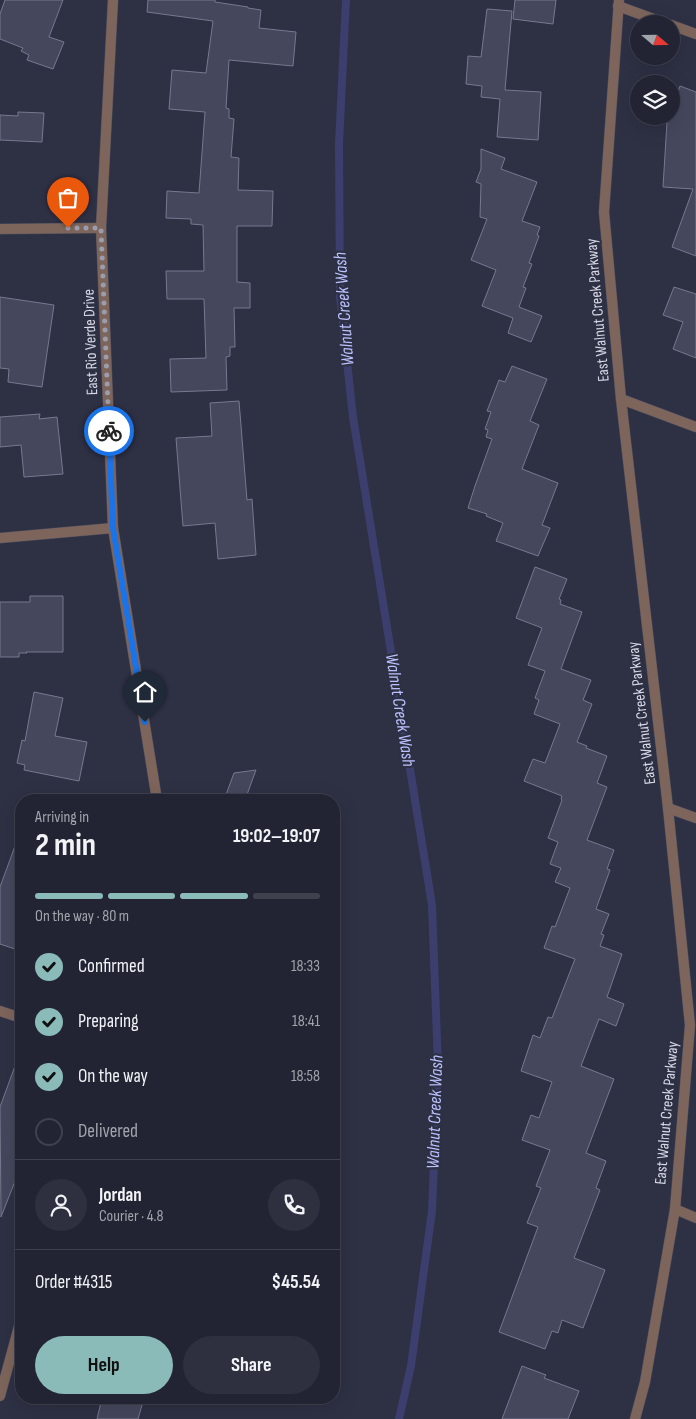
<!DOCTYPE html>
<html lang="en">
<head>
<meta charset="utf-8">
<style>
  :root { --surface:#222433; --page:#2e303f; --text:#f1f3f6; --muted:#a2a4ac; --line:#3f414e; --accent:#8bbbb9 }
  body { margin:0; font-family:"Sofia Sans Condensed",sans-serif; background:var(--page); color:var(--text); height:100vh; display:flex; flex-direction:column; font-size:19px; white-space:nowrap }
  * { box-sizing:border-box; margin:0 }
  p { font-size:16px; color:var(--muted) }
  .icon { flex:none; width:28px; height:28px; fill:none; stroke:currentColor; stroke-width:2; stroke-linecap:round; stroke-linejoin:round }
  .map { position:relative; flex:1; overflow:hidden }
  .sheet { position:absolute; left:15px; top:794px; width:325px; height:610px; display:flex; flex-direction:column; background:var(--surface); border-radius:20px; box-shadow:0 5px 20px #0002,0 0 0 1px var(--line) }
  .sheet>* { flex:none }
  .needle { width:32px; rotate:110deg }
  .fabs { position:absolute; left:630px; top:15px; display:grid; gap:10px }
  .fabs a { display:grid; place-items:center; width:50px; height:50px; border-radius:50%; background:var(--surface); box-shadow:0 5px 20px #0002,0 0 0 1px var(--line); font-size:25px }
  .pin { position:absolute; display:grid; place-items:center; width:42px; height:42px; color:#fff; margin:-51px -21px; border-radius:50% 50% 50% 0; rotate:-45deg; box-shadow:0 0 5px #0007 }
  .pin .icon { rotate:45deg }
  .courier { position:absolute; display:grid; place-items:center; width:50px; height:50px; margin:-25px; border:4px solid #1a73e8; border-radius:50%; background:#fff; color:#222; box-shadow:0 1px 6px #0007 }
  .summary em { font-style:normal; font-weight:700 }
  .summary div { display:flex; flex-direction:column-reverse }
  .summary { display:flex; align-items:center; justify-content:space-between; height:85px; padding:0 20px }
  h1 { font-size:32px; font-weight:700; line-height:38px }
  .bar { display:grid; grid-template-columns:repeat(4,1fr); gap:8px 5px; align-content:center; height:60px; padding:0 20px }
  .bar i { height:6px; border-radius:4px; background:var(--line) }
  .bar .selected { background:var(--accent) }
  .bar p { grid-column:span 4 }
  .line { display:flex; align-items:center; gap:12px; padding:0 20px; border-top:1px solid var(--line) }
  .line div { flex:1 }
  .round { display:grid; place-items:center; flex:none; width:52px; height:52px; border-radius:26px; background:var(--page) }
  ol { padding:0 20px; list-style:none }
  li { display:flex; align-items:center; gap:15px; height:55px }
  li p { margin-inline-start:auto }
  li .icon { padding:5px; border-radius:50%; background:var(--accent); color:#111; stroke-width:4 }
  li:last-child { color:var(--muted) }
  li i { width:28px; height:28px; border:2px solid var(--line); border-radius:50% }
  .action { display:flex; gap:10px; margin-top:auto; padding:10px 20px }
  .action a { flex:1; height:58px; border-radius:30px; background:var(--accent); color:#111; font-size:20px; font-weight:700; line-height:58px; text-align:center }
  .action a+a { background:var(--page); color:var(--text) }
  .map>svg:first-child { display:block }
  .lines { fill:none; stroke-linecap:round; stroke-linejoin:round }
  .stream { stroke:#3c3e6d; stroke-width:8 }
  .building { fill:#45475d; stroke:#767990 }
  .minor-casing { stroke:#494b5e; stroke-width:11 }
  .minor { stroke:#7d655b; stroke-width:10 }
  .done { stroke:#9b9dad; stroke-width:5; stroke-dasharray:0 9 }
  .route { stroke:#1a73e8; stroke-width:6 }
  .labels { text-anchor:middle; dominant-baseline:central; stroke-width:4.5; stroke-linejoin:round; paint-order:stroke }
  .street-label { font-size:16px; fill:#d6d8e5; stroke:#2e3044 }
  .water-label { font-size:18px; font-style:italic; fill:#bbc1fe; stroke:#2e3044 }
</style>
</head>
<body>
<div class="map">
<svg width="696" height="1419" viewBox="0 0 696 1419">
  <rect width="100%" height="100%" fill="#2e3044"/>
  <g class="lines">
    <polyline class="stream" points="346,0 339,144 340,297 353,417 432,905 438,1067 432,1211 411,1366 399,1419"/>
  </g>
  <g class="building">
    <polygon points="5,0 63,0 49,37 64,42 53,69 27,60 29,55 21,51 23,48 0,39 0,14"/>
    <polygon points="148,0 215,0 215,2 248,7 248,8 261,10 259,28 296,32 293,66 229,60 226,108 229,109 229,118 234,119 231,157 239,158 238,190 273,191 272,226 237,226 237,282 250,283 250,308 234,308 235,347 230,347 230,356 226,357 227,390 171,392 170,359 206,358 204,299 167,299 166,271 204,271 203,225 191,224 191,219 166,218 167,191 199,193 205,112 169,109 172,70 206,73 213,21 147,12"/>
    <polygon points="515,0 556,0 553,24 513,19"/>
    <polygon points="487,9 512,11 505,90 541,92 538,140 497,137 500,99 481,97 482,86 466,84 468,56 481,57"/>
    <polygon points="680,86 696,92 696,256 672,247 693,189 663,187 667,122 669,116 671,116 671,110"/>
    <polygon points="18,112 44,113 42,142 0,140 0,115 18,116"/>
    <polygon points="481,149 505,158 501,169 537,182 522,221 540,227 537,235 539,236 529,263 532,264 523,287 526,288 519,307 542,316 531,342 508,333 513,318 482,306 496,270 471,260 487,219 480,217 481,184 476,182 481,169"/>
    <polygon points="674,287 696,294 696,358 673,349 683,322 663,315"/>
    <polygon points="0,297 54,305 42,387 8,382 9,369 0,368"/>
    <polygon points="512,366 547,379 530,421 539,425 522,469 558,483 542,525 550,528 538,556 496,541 503,523 486,516 487,514 468,508 475,486 492,439 486,437 488,430 485,429 491,412 487,411 499,380 505,382"/>
    <polygon points="239,401 247,500 252,499 256,555 218,559 215,523 183,526 176,438 212,436 210,403"/>
    <polygon points="40,414 39,419 57,417 63,474 24,477 21,445 0,447 0,417"/>
    <polygon points="535,567 567,579 559,599 561,600 560,604 582,612 561,669 591,680 583,700 592,704 577,742 587,746 586,748 607,756 597,783 607,787 587,840 614,850 607,869 610,870 596,909 609,914 601,934 604,935 600,946 622,954 607,997 624,1004 616,1026 599,1019 581,1066 614,1079 586,1153 606,1161 596,1188 600,1190 574,1258 605,1270 583,1328 562,1320 558,1333 552,1331 545,1349 499,1332 538,1227 527,1223 541,1188 536,1186 550,1150 522,1140 531,1115 539,1118 552,1082 521,1071 533,1035 540,1038 548,1017 552,1018 575,959 544,948 552,926 555,927 570,888 555,882 561,868 550,864 558,842 548,838 562,800 561,799 562,796 524,781 533,759 545,763 560,724 534,714 539,700 535,698 545,671 528,665 542,628 516,618"/>
    <polygon points="30,596 63,596 63,652 26,652 27,653 19,653 19,657 0,657 0,602 30,602"/>
    <polygon points="34,692 63,698 55,736 87,742 79,781 24,770 25,765 17,763 22,740 25,741"/>
    <polygon points="256,770 245,800 224,800 234,773"/>
    <polygon points="19,835 21,836 21,951 0,944 0,887"/>
    <polygon points="19,1055 21,1056 21,1166 1,1217 0,1107"/>
    <polygon points="522,1366 546,1375 544,1378 579,1391 568,1419 502,1419"/>
    <polygon points="102,1398 144,1398 138,1419 97,1419"/>
  </g>
  <g class="lines">
    <g class="minor-casing">
      <g id="minor">
        <polyline points="113,0 101,228 113,528 157,800"/>
        <polyline points="619,0 604,212 621,399 668,808 690,1025 675,1209 645,1382 635,1419"/>
        <polyline points="618,6 667,24"/>
        <polyline points="671,25 696,34"/>
        <polyline points="0,229 101,228"/>
        <polyline points="621,399 696,427"/>
        <polyline points="0,538 113,528"/>
        <polyline points="668,808 696,818"/>
        <polyline points="0,1011 21,1018"/>
        <polyline points="675,1209 696,1218"/>
        <polyline points="0,1396 21,1319"/>
      </g>
    </g>
    <use href="#minor" class="minor"/>
  </g>
  <g class="lines">
    <polyline class="done" points="68,228 101,228 109,431"/>
    <polyline class="route" points="109,431 113,528 145,722"/>
  </g>
  <g class="labels">
    <g class="street-label">
      <text transform="translate(598 310) rotate(-95)">East Walnut Creek Parkway</text>
      <text transform="translate(91 342) rotate(-92)">East Rio Verde Drive</text>
      <text transform="translate(642 713) rotate(-97)">East Walnut Creek Parkway</text>
      <text transform="translate(667 1113) rotate(-85)">East Walnut Creek Parkway</text>
    </g>
    <g class="water-label">
      <text transform="translate(344 309) rotate(-94)">Walnut Creek Wash</text>
      <text transform="translate(400 710) rotate(81)">Walnut Creek Wash</text>
      <text transform="translate(435 1112) rotate(-88)">Walnut Creek Wash</text>
    </g>
  </g>
</svg>
<div class="fabs">
<a><svg class="needle" viewBox="-14 -14 28 28"><path d="M0-13l5 13h-10z" fill="#e53935"/><path d="M0 13l5-13h-10z" fill="#a2a4ac"/></svg></a>
<a><svg class="icon" aria-label="layers" viewBox="0 0 24 24"><path d="M12 4l9 5-9 5-9-5zM3 14l9 5 9-5"/></svg></a>
</div>
<div class="pin" style="left:68px;top:228px;background:#ea580c"><svg class="icon" aria-label="bag" viewBox="0 0 24 24"><path d="M5 8h14l-1 12H6zM9 8a3 3 0 0 1 6 0"/></svg></div>
<div class="pin" style="left:145px;top:722px;background:#1f2937"><svg class="icon" aria-label="home" viewBox="0 0 24 24"><path d="M3 11l9-7 9 7M6 9v11h12V9"/></svg></div>
<div class="courier" style="left:109px;top:431px"><svg class="icon" aria-label="bike" viewBox="0 0 24 24"><circle cx="6" cy="16" r="4"/><circle cx="18" cy="16" r="4"/><path d="M6 16l4-8h5l3 8M10 8l3 8H6M13 5h3"/></svg></div>
<section class="sheet">
<div class="summary"><div><h1>2 min</h1><p>Arriving in</p></div><em>19:02–19:07</em></div>
<div class="bar"><i class="selected"></i><i class="selected"></i><i class="selected"></i><i></i><p>On the way · 80 m</p></div>
<ol>
<li><svg class="icon" aria-label="check" viewBox="0 0 24 24"><path d="M5 12l5 5 9-10"/></svg>Confirmed<p>18:33</p></li>
<li><svg class="icon" aria-label="check" viewBox="0 0 24 24"><path d="M5 12l5 5 9-10"/></svg>Preparing<p>18:41</p></li>
<li><svg class="icon" aria-label="check" viewBox="0 0 24 24"><path d="M5 12l5 5 9-10"/></svg>On the way<p>18:58</p></li>
<li><i></i>Delivered</li>
</ol>
<div class="line" style="height:90px"><a class="round"><svg class="icon" aria-label="person" viewBox="0 0 24 24"><circle cx="12" cy="8" r="4"/><path d="M4 21q1-7 8-7t8 7"/></svg></a><div><b>Jordan</b><p>Courier · 4.8</p></div><a class="round"><svg class="icon" aria-label="phone" viewBox="0 0 24 24"><path d="M5 4h4l2 5-3 2q2 4 5 5l2-3 5 2v4C11 20 4 13 5 4z"/></svg></a></div>
<div class="line" style="height:65px"><div>Order #4315</div><b>$45.54</b></div>
<div class="action"><a>Help</a><a>Share</a></div>
</section>
</div>
</body>
</html>
